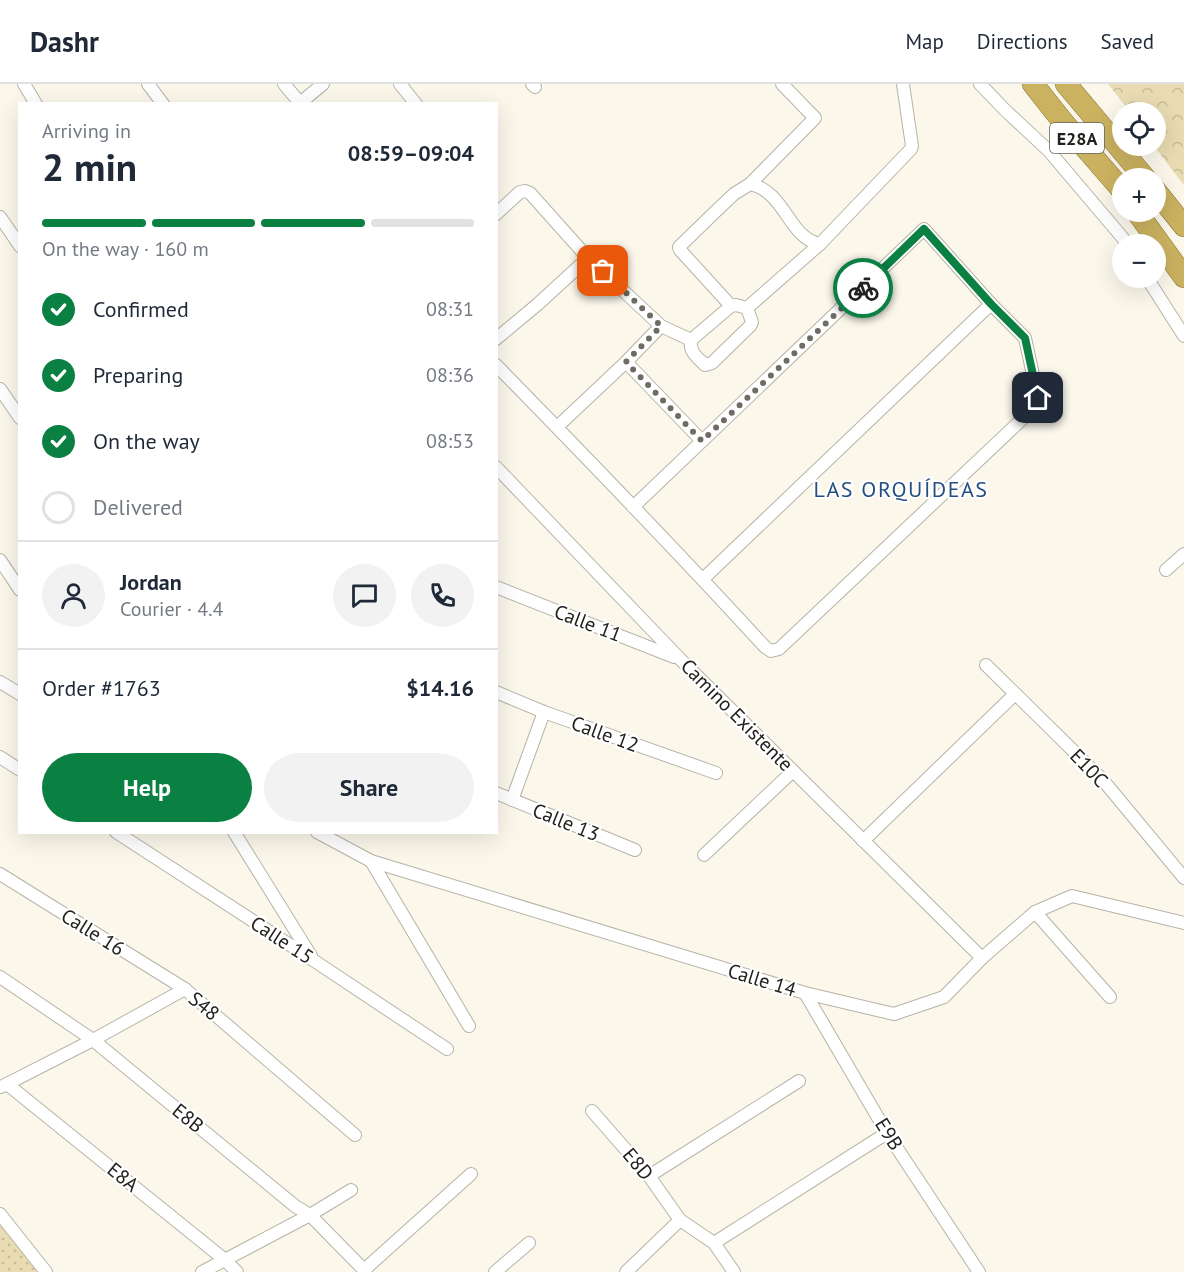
<!DOCTYPE html>
<html lang="en">
<head>
<meta charset="utf-8">
<style>
  :root { --surface:#fff; --page:#f2f2f3; --text:#1f2937; --muted:#747a83; --line:#e0e1e3; --accent:#0b8043 }
  body { margin:0; font-family:"PT Sans",sans-serif; background:var(--page); color:var(--text); height:100vh; display:flex; flex-direction:column; font-size:22px; white-space:nowrap }
  * { box-sizing:border-box; margin:0 }
  p { font-size:20px; color:var(--muted) }
  .icon { flex:none; width:33px; height:33px; fill:none; stroke:currentColor; stroke-width:2; stroke-linecap:round; stroke-linejoin:round }
  .map { position:relative; flex:1; overflow:hidden }
  .side { position:absolute; left:18px; top:18px; width:480px; height:732px; display:flex; flex-direction:column; background:var(--surface); border-radius:0px; box-shadow:0 6px 24px #0002 }
  .side>* { flex:none }
  .fabs { position:absolute; left:1112px; top:18px; display:grid; gap:12px }
  .fabs a { display:grid; place-items:center; width:54px; height:54px; border-radius:50%; background:var(--surface); box-shadow:0 6px 24px #0002; font-size:30px }
  .pin { position:absolute; display:grid; place-items:center; width:51px; height:51px; color:#fff; margin:-26px; border-radius:12px; box-shadow:0 3px 9px #0006 }
  .courier { position:absolute; display:grid; place-items:center; width:60px; height:60px; margin:-30px; border:4px solid #0b8043; border-radius:50%; background:#fff; color:#222; box-shadow:0 2px 8px #0007 }
  .head em { font-style:normal; font-weight:700 }
  .head div { display:flex; flex-direction:column-reverse }
  .head { display:flex; align-items:center; justify-content:space-between; height:102px; padding:0 24px }
  h1 { font-size:39px; font-weight:700; line-height:45px }
  .bar { display:grid; grid-template-columns:repeat(4,1fr); gap:9px 6px; align-content:center; height:72px; padding:0 24px }
  .bar i { height:8px; border-radius:4px; background:var(--line) }
  .bar .current { background:var(--accent) }
  .bar p { grid-column:span 4 }
  .line { display:flex; align-items:center; gap:15px; padding:0 24px; border-top:2px solid var(--line) }
  .line div { flex:1 }
  .round { display:grid; place-items:center; flex:none; width:63px; height:63px; border-radius:32px; background:var(--page) }
  ol { padding:0 24px; list-style:none }
  li { display:flex; align-items:center; gap:18px; height:66px }
  li p { margin-inline-start:auto }
  li .icon { padding:6px; border-radius:50%; background:var(--accent); color:#fff; stroke-width:4 }
  li:last-child { color:var(--muted) }
  li i { width:33px; height:33px; border:3px solid var(--line); border-radius:50% }
  .action { display:flex; gap:12px; margin-top:auto; padding:12px 24px }
  .action a { flex:1; height:69px; border-radius:36px; background:var(--accent); color:#fff; font-size:24px; font-weight:700; line-height:69px; text-align:center }
  .action a+a { background:var(--page); color:var(--text) }
  header { display:flex; align-items:center; gap:36px; box-sizing:border-box; height:84px; padding:0 30px; background:var(--surface); border-bottom:2px solid var(--line) }
  header strong { font-size:28px }
  nav { display:flex; gap:33px; margin-inline-start:auto; font-size:21px }
  .map>svg:first-child { display:block }
  .grass { fill:url(#grass-dots) }
  .forest { fill:url(#forest-crowns) }
  .lines { fill:none; stroke-linecap:round; stroke-linejoin:round }
  .minor-casing { stroke:#b6b3a7; stroke-width:14 }
  .trunk-casing { stroke:#87732f; stroke-width:22 }
  .minor { stroke:#fff; stroke-width:12 }
  .trunk { stroke:#cbb260; stroke-width:21 }
  .done { stroke:#6e6c65; stroke-width:6; stroke-dasharray:0 10.8 }
  .route { stroke:#0b8043; stroke-width:8 }
  .labels { text-anchor:middle; dominant-baseline:central; stroke-width:4.5; stroke-linejoin:round; paint-order:stroke }
  .shield { fill:#fff; stroke:#646461; stroke-width:1.5 }
  .shield-label { font-size:18px; font-weight:bold; fill:#22211d }
  .street-label { font-size:20px; fill:#22211d; stroke:#fff }
  .quarter-label { font-size:22px; letter-spacing:1.5px; fill:#254f84; stroke:#fff }
</style>
</head>
<body>
<header>
<strong>Dashr</strong>
<nav><a>Map</a><a>Directions</a><a>Saved</a></nav>
</header>
<div class="map">
<svg width="1184" height="1188" viewBox="0 0 1184 1188">
  <defs>
    <pattern id="grass-dots" width="8" height="8" patternUnits="userSpaceOnUse" patternTransform="scale(1.5)"><rect width="8" height="8" fill="#e9dbb2"/><path d="M2 2h.1M6 6h.1" fill="none" stroke="#c8bc99" stroke-width="1.8" stroke-linecap="round"/></pattern>
    <pattern id="forest-crowns" width="20" height="18" patternUnits="userSpaceOnUse" patternTransform="scale(1.5)"><rect width="20" height="18" fill="#e9dbb2"/><path d="M2 6a3 3 0 1 1 6 0M12 15a3 3 0 1 1 6 0" fill="none" stroke="#c8bc99"/></pattern>
  </defs>
  <rect width="100%" height="100%" fill="#fbf7eb"/>
  <polygon class="grass" points="0,1140 37,1188 0,1188"/>
  <polygon class="forest" points="1108,0 1184,0 1184,101 1154,62 1155,28 1130,28"/>
  <g class="lines">
    <g class="minor-casing">
      <g id="minor">
        <polyline points="24,0 36,20"/>
        <polyline points="148,0 163,20"/>
        <polyline points="284,0 301,20"/>
        <polyline points="400,0 416,20"/>
        <polyline points="532,0 535,3"/>
        <polyline points="980,0 1005,26 1049,67 1122,153 1127,160"/>
        <polyline points="299,20 323,0"/>
        <polyline points="750,100 815,34 782,0"/>
        <polyline points="496,130 520,108 525,107 530,109 588,174 661,242 691,256"/>
        <polyline points="0,133 20,162"/>
        <polyline points="1147,194 1184,252"/>
        <path d="M 736,221 L 747,224 L 752,238 L 750,242 L 712,279 L 705,281 C 697,273 689,268 691,256 L 731,222 Z"/>
        <path d="M 731,222 L 680,166 L 679,163 L 715,128 L 734,110 L 750,100 C 786,108 788,154 820,160"/>
        <polyline points="747,224 820,160 911,65 912,62 903,0"/>
        <polyline points="496,255 538,220 588,174"/>
        <polyline points="626,278 702,357"/>
        <path d="M 496,281 C 587,374 677,467 765,563 L 771,567 L 779,565 L 1035,323 L 1038,314 L 1025,254 L 991,220 L 924,145 L 633,423"/>
        <polyline points="0,305 20,334"/>
        <polyline points="557,343 626,278 661,242"/>
        <polyline points="496,383 680,575 982,874"/>
        <polyline points="0,476 20,506"/>
        <polyline points="1166,486 1184,470"/>
        <polyline points="703,495 991,220"/>
        <polyline points="496,503 674,573"/>
        <polyline points="986,581 1102,695 1184,794"/>
        <polyline points="0,598 20,610"/>
        <polyline points="496,608 544,628 716,689"/>
        <polyline points="0,673 20,686"/>
        <polyline points="496,709 635,766"/>
        <polyline points="512,716 544,628"/>
        <polyline points="116,748 313,876 447,965"/>
        <polyline points="234,748 311,872"/>
        <polyline points="317,748 371,777 805,909 894,930 944,913 982,874 1035,828 1072,812 1184,839"/>
        <polyline points="863,757 1015,610"/>
        <polyline points="704,771 793,687"/>
        <polyline points="371,777 469,942"/>
        <polyline points="0,790 185,905 355,1051"/>
        <polyline points="1035,828 1110,913"/>
        <polyline points="0,893 93,956 295,1122 310,1131 366,1188"/>
        <polyline points="805,909 887,1049 979,1188"/>
        <polyline points="7,1000 225,1176 237,1188"/>
        <polyline points="1,1003 93,956 185,905"/>
        <polyline points="592,1027 649,1092 680,1136 714,1159 734,1188"/>
        <polyline points="649,1092 799,997"/>
        <polyline points="0,1130 46,1188"/>
        <polyline points="714,1159 887,1049"/>
        <polyline points="364,1186 471,1090"/>
        <polyline points="202,1188 310,1131 351,1106"/>
        <polyline points="495,1188 529,1159"/>
        <polyline points="626,1188 680,1136"/>
      </g>
    </g>
    <g class="trunk-casing">
      <g id="trunk">
        <polyline points="1033,0 1063,38 1122,106"/>
        <polyline points="1066,0 1145,94"/>
        <polyline points="1155,106 1184,142"/>
        <polyline points="1137,128 1184,193"/>
      </g>
    </g>
    <use href="#minor" class="minor"/>
    <use href="#trunk" class="trunk"/>
  </g>
  <g class="lines">
    <polyline class="done" points="603,187 661,242 626,278 702,357 863,204"/>
    <polyline class="route" points="863,204 924,145 991,220 1025,254 1038,314"/>
  </g>
  <g class="labels">
    <rect class="shield" x="1050" y="39" width="54" height="30" rx="4.5"/>
    <g class="shield-label">
      <text x="1077" y="54">E28A</text>
    </g>
    <g class="street-label">
      <text transform="translate(588 539) rotate(21)">Calle 11</text>
      <text transform="translate(737 631) rotate(45)">Camino Existente</text>
      <text transform="translate(605 650) rotate(20)">Calle 12</text>
      <text transform="translate(1089 684) rotate(46)">E10C</text>
      <text transform="translate(566 738) rotate(22)">Calle 13</text>
      <text transform="translate(93 848) rotate(32)">Calle 16</text>
      <text transform="translate(282 856) rotate(33)">Calle 15</text>
      <text transform="translate(762 896) rotate(17)">Calle 14</text>
      <text transform="translate(204 922) rotate(39)">S48</text>
      <text transform="translate(188 1034) rotate(39)">E8B</text>
      <text transform="translate(889 1050) rotate(58)">E9B</text>
      <text transform="translate(638 1080) rotate(50)">E8D</text>
      <text transform="translate(123 1093) rotate(39)">E8A</text>
    </g>
    <g class="quarter-label">
      <text x="901" y="405">LAS ORQUÍDEAS</text>
    </g>
  </g>
</svg>
<div class="fabs">
<a><svg class="icon" aria-label="locate" viewBox="0 0 24 24"><circle cx="12" cy="12" r="6"/><path d="M12 2v4M12 18v4M2 12h4M18 12h4"/></svg></a>
<a>+</a>
<a>−</a>
</div>
<div class="pin" style="left:603px;top:187px;background:#ea580c"><svg class="icon" aria-label="bag" viewBox="0 0 24 24"><path d="M5 8h14l-1 12H6zM9 8a3 3 0 0 1 6 0"/></svg></div>
<div class="pin" style="left:1038px;top:314px;background:#1f2937"><svg class="icon" aria-label="home" viewBox="0 0 24 24"><path d="M3 11l9-7 9 7M6 9v11h12V9"/></svg></div>
<div class="courier" style="left:863px;top:204px"><svg class="icon" aria-label="bike" viewBox="0 0 24 24"><circle cx="6" cy="16" r="4"/><circle cx="18" cy="16" r="4"/><path d="M6 16l4-8h5l3 8M10 8l3 8H6M13 5h3"/></svg></div>
<section class="side">
<div class="head"><div><h1>2 min</h1><p>Arriving in</p></div><em>08:59–09:04</em></div>
<div class="bar"><i class="current"></i><i class="current"></i><i class="current"></i><i></i><p>On the way · 160 m</p></div>
<ol>
<li><svg class="icon" aria-label="check" viewBox="0 0 24 24"><path d="M5 12l5 5 9-10"/></svg>Confirmed<p>08:31</p></li>
<li><svg class="icon" aria-label="check" viewBox="0 0 24 24"><path d="M5 12l5 5 9-10"/></svg>Preparing<p>08:36</p></li>
<li><svg class="icon" aria-label="check" viewBox="0 0 24 24"><path d="M5 12l5 5 9-10"/></svg>On the way<p>08:53</p></li>
<li><i></i>Delivered</li>
</ol>
<div class="line" style="height:108px"><a class="round"><svg class="icon" aria-label="person" viewBox="0 0 24 24"><circle cx="12" cy="8" r="4"/><path d="M4 21q1-7 8-7t8 7"/></svg></a><div><b>Jordan</b><p>Courier · 4.4</p></div><a class="round"><svg class="icon" aria-label="chat" viewBox="0 0 24 24"><path d="M4 5h16v11H9l-5 4z"/></svg></a><a class="round"><svg class="icon" aria-label="phone" viewBox="0 0 24 24"><path d="M5 4h4l2 5-3 2q2 4 5 5l2-3 5 2v4C11 20 4 13 5 4z"/></svg></a></div>
<div class="line" style="height:78px"><div>Order #1763</div><b>$14.16</b></div>
<div class="action"><a>Help</a><a>Share</a></div>
</section>
</div>
</body>
</html>
